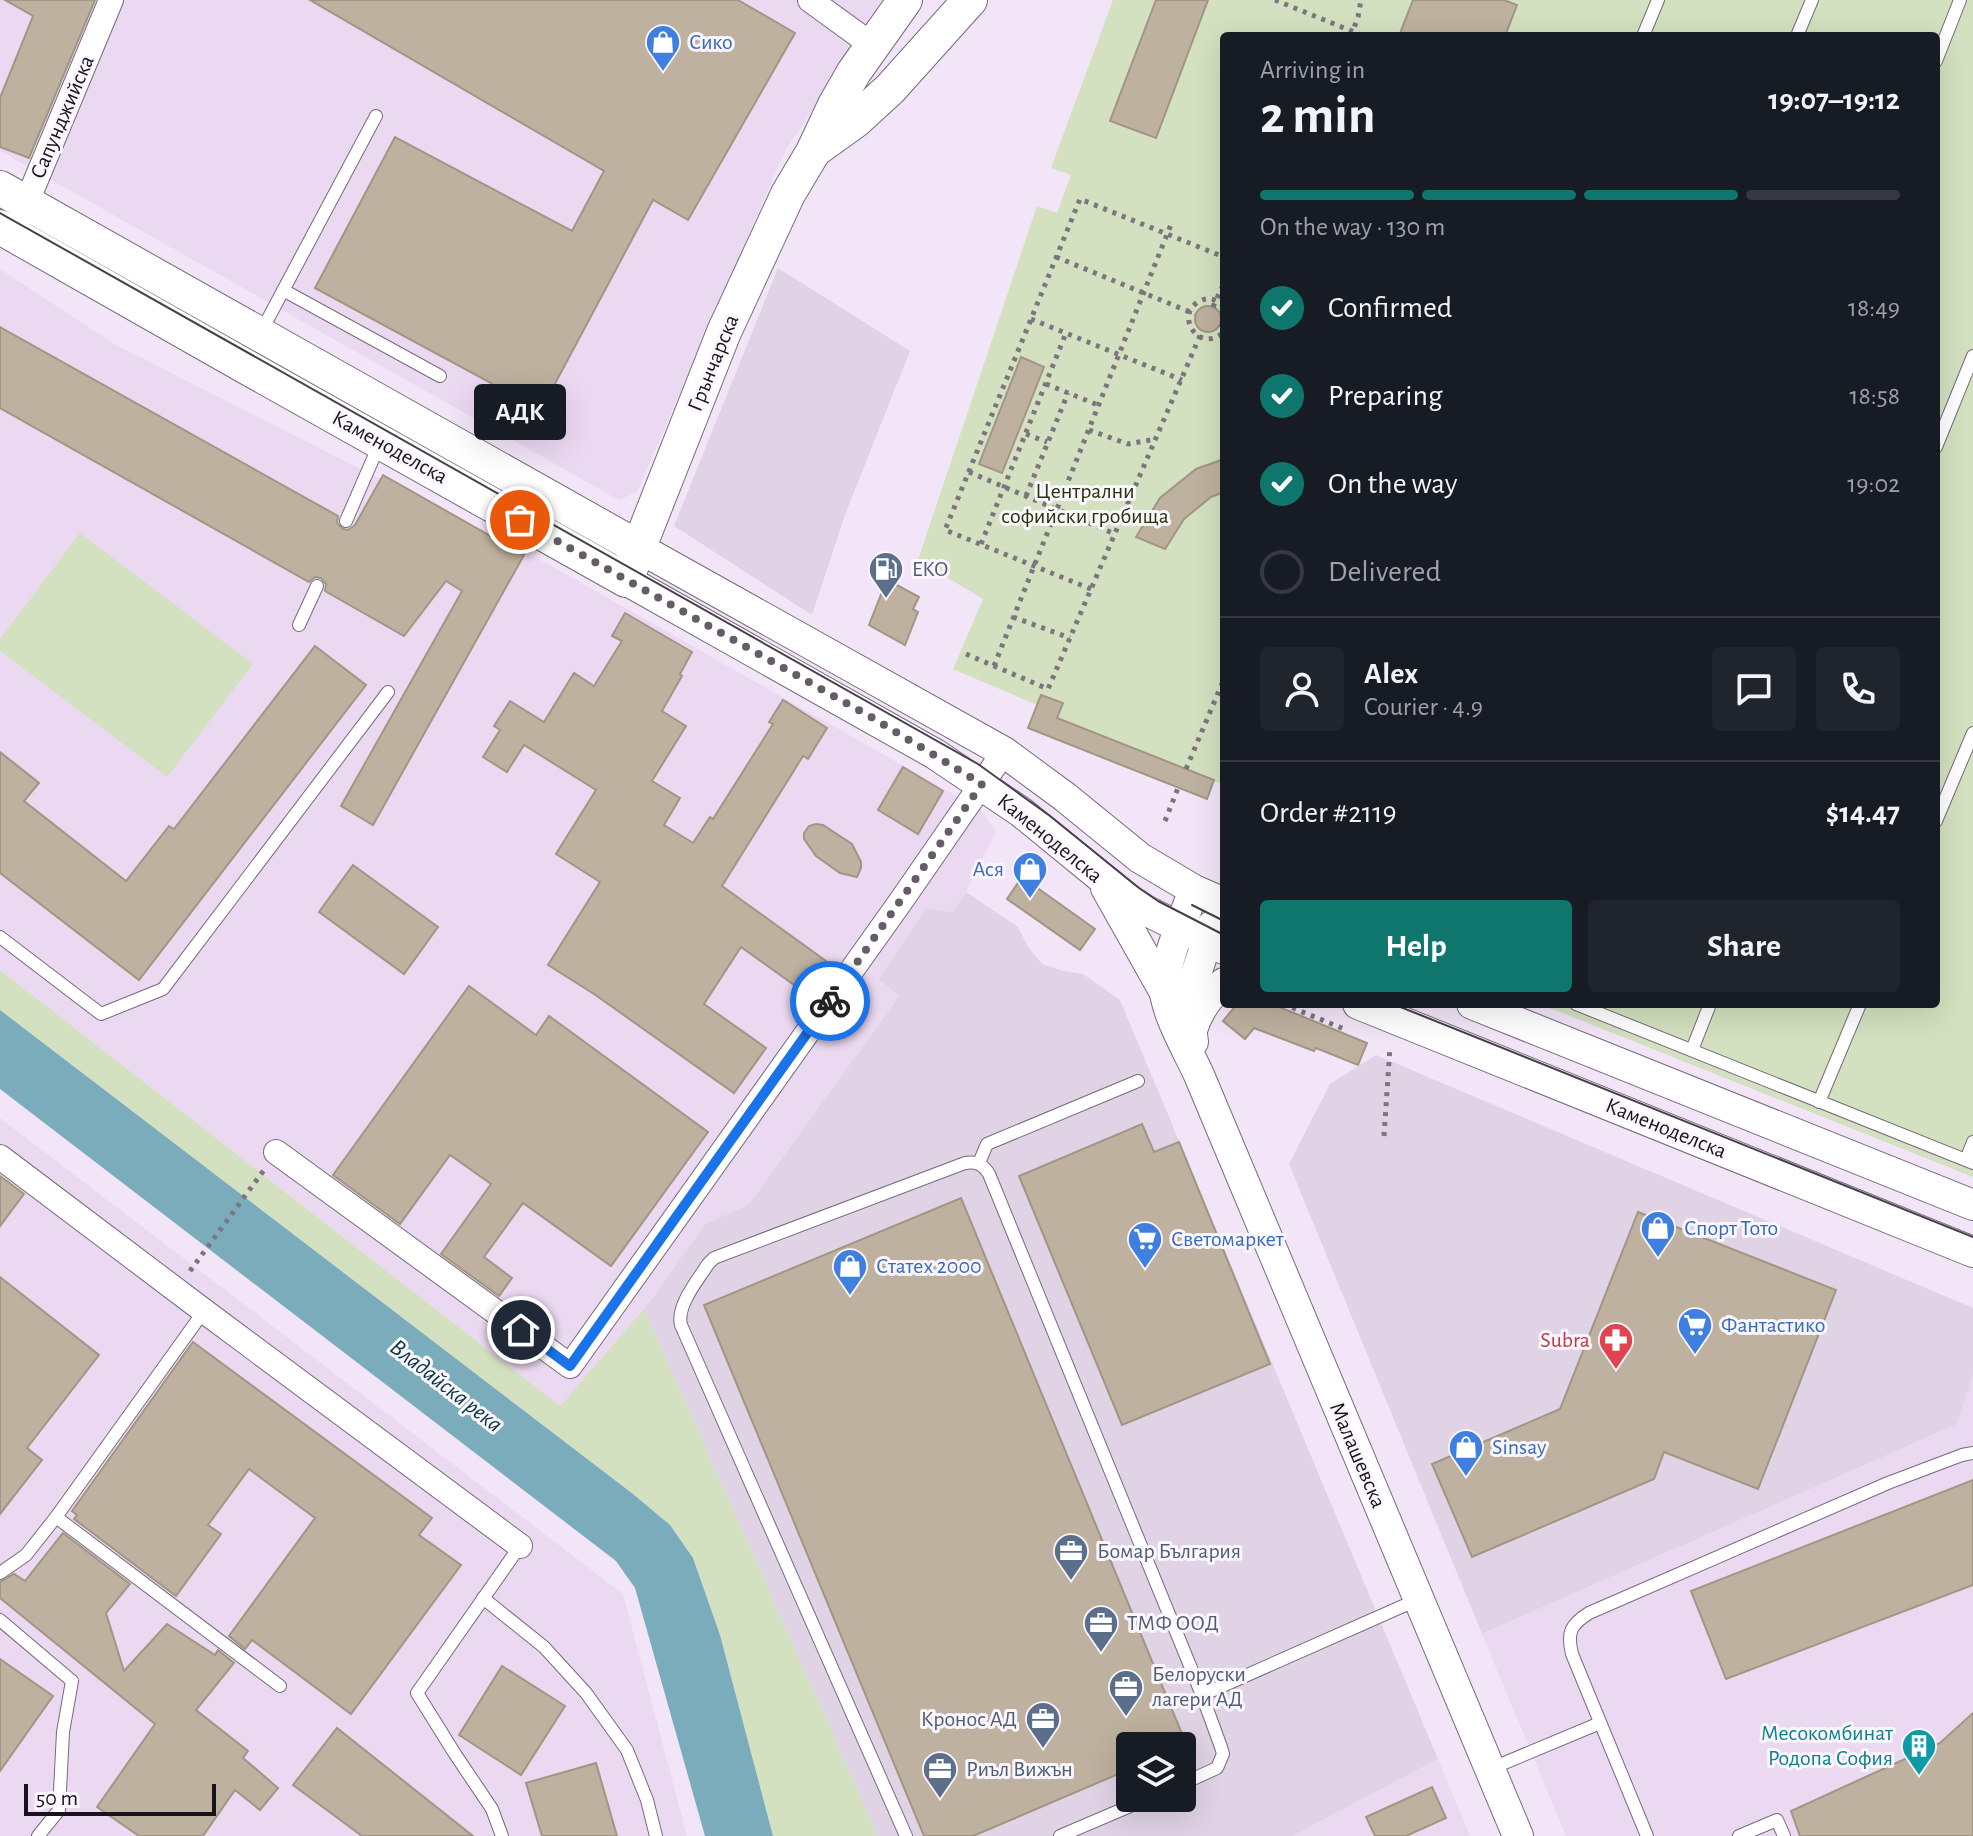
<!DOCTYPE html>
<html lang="en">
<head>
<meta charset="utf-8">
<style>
  :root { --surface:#171b24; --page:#20242c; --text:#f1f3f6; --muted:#9ea1a6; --line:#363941; --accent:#0f766e }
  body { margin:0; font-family:"Alegreya Sans",sans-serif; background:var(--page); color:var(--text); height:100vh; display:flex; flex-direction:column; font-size:30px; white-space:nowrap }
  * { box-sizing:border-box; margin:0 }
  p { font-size:26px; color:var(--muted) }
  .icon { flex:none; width:44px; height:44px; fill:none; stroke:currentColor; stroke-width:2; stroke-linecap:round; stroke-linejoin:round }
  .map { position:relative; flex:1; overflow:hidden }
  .panel { position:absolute; left:1220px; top:32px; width:720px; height:976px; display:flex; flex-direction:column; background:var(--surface); border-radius:8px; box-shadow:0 8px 32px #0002 }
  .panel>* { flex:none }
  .tools { position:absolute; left:1116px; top:1732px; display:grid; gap:16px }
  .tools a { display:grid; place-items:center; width:80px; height:80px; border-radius:8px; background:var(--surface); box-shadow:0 8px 32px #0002; font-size:40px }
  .scale { position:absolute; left:24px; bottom:20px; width:192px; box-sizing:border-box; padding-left:8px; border:4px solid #18131a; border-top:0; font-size:22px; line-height:28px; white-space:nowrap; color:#18131a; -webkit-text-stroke:6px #fbf6fd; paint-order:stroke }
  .pin { position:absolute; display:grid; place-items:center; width:68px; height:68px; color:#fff; margin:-34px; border:4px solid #fff; border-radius:50%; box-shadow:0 2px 8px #0007 }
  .courier { position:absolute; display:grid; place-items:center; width:80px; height:80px; margin:-40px; border:6px solid #1a73e8; border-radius:50%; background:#fff; color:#222; box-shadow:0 2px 10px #0007 }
  .bubble { position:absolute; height:56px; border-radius:8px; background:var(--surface); box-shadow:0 8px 32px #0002; font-size:26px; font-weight:700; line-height:56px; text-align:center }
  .headline em { font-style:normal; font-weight:700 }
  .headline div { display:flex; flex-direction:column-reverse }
  .headline { display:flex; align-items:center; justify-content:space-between; height:136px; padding:0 40px }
  h1 { font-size:52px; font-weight:700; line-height:60px }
  .bar { display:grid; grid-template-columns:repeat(4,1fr); gap:12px 8px; align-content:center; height:96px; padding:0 40px }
  .bar i { height:10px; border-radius:6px; background:var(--line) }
  .bar .active { background:var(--accent) }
  .bar p { grid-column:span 4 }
  .line { display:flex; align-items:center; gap:20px; padding:0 40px; border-top:2px solid var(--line) }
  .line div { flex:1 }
  .round { display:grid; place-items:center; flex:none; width:84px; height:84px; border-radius:8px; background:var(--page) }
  ol { padding:0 40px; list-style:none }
  li { display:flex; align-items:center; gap:24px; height:88px }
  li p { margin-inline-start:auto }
  li .icon { padding:8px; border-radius:50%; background:var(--accent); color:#fff; stroke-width:4 }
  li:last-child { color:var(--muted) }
  li i { width:44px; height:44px; border:4px solid var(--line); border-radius:50% }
  .button { display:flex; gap:16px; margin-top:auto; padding:16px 40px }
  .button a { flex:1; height:92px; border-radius:8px; background:var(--accent); color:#fff; font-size:32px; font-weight:700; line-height:92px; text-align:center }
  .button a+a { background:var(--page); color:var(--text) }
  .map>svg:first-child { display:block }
  .commercial { fill:#e1d3e6; fill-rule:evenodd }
  .built { fill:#ebd9f2 }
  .green { fill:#d3e1c0 }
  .water { fill:#7bacbb }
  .building { fill:#bfb19f; stroke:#a29584; stroke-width:2 }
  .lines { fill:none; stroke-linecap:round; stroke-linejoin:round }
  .service-casing { stroke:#766a7b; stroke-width:14 }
  .minor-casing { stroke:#766a7b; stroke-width:26 }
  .tertiary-casing { stroke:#766a7b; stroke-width:32 }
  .secondary-casing { stroke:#766a7b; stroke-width:36 }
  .path { stroke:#7d7480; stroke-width:5; stroke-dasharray:4 6; stroke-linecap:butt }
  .service { stroke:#fff; stroke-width:12 }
  .minor { stroke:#fff; stroke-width:24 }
  .tertiary { stroke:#fff; stroke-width:30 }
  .secondary { stroke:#fff; stroke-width:34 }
  .tram { stroke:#47404a; stroke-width:2 }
  .done { stroke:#655c68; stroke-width:8; stroke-dasharray:0 14.4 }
  .route { stroke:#1a73e8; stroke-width:10 }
  .labels { text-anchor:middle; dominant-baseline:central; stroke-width:6; stroke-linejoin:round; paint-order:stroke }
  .shop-label { font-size:22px; fill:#366cbe; stroke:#fbf6fd; text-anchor:start }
  .street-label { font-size:22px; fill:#18131a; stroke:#fbf6fd }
  .park-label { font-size:22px; fill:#273609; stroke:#fbf6fd }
  .service-label { font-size:22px; fill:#4e5e75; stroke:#fbf6fd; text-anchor:start }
  .health-label { font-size:22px; fill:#be3a42; stroke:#fbf6fd; text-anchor:end }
  .culture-label { font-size:22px; fill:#0d838f; stroke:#fbf6fd; text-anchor:end }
  .water-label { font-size:24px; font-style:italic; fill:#063641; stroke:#fbf6fd }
</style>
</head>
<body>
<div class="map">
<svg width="1973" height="1836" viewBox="0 0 1973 1836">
  <rect width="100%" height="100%" fill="#f3e5f8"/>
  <g class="commercial">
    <polygon points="778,268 910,351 845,515 812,615 674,526"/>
    <path d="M 966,892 L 1018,927 L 1028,947 L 1042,964 L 1064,971 L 1083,974 L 1120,1000 L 1438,1759 L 1293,1836 L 878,1836 L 644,1309 L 705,1224 L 748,1205 L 899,996 L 878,979 L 926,908 L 952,912 ZM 1130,1746 L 1182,1746 L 1182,1798 L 1130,1798 Z"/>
    <polygon points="1376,1055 1973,1308 1973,1374 1958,1424 1482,1634 1289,1164 1330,1084"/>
  </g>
  <g class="built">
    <polygon points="0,0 888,0 786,149 637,492 619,500 0,151"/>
    <polygon points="0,269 116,345 550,565 981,810 996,832 966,892 952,912 926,908 879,979 899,996 748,1205 705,1224 644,1309 561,1407 0,970"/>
    <polygon points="0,1118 623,1594 687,1836 0,1836"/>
    <polygon points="1973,1374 1973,1836 1566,1836 1482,1634 1957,1424"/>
    <polygon points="1438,1759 1470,1836 1293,1836"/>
  </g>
  <g class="green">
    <polygon points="1113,0 1973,0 1973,1177 1540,1004 1936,1004 1936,36 1224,36 1224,784 1214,781 1207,799 1028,728 1037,705 953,669 983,599 918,560 1037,206 1057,213 1071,175 1051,168"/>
    <polygon points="80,533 253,664 167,777 0,651 0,639"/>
    <polygon points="0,970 560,1406 644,1309 878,1836 773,1836 720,1635 693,1558 670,1525 633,1494 0,1010"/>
  </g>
  <polygon class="water" points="0,1010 633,1494 670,1525 693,1558 720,1635 773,1836 705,1836 635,1588 616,1561 0,1089"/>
  <g class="building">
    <polygon points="5,0 95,0 29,158 0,147 0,98 33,16"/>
    <polygon points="310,0 738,0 795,33 688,220 653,200 541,410 315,288 395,137 572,231 604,171"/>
    <polygon points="1156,0 1208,0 1156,138 1110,121"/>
    <polygon points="1413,0 1504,0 1517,5 1505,36 1399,36"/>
    <circle cx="1208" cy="319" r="13"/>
    <polygon points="0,327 338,516 337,523 343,529 348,530 355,525 383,475 524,555 373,825 341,806 462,591 446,581 404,636 325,591 326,584 321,578 315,577 309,582 0,408"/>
    <polygon points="1021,357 1044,367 1002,473 979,464"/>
    <polygon points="1224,459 1224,492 1211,497 1184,519 1165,549 1136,537 1160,498 1196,469"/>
    <polygon points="893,583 919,597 913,609 918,612 905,645 869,625 882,592 887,595"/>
    <polygon points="625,613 692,652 680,674 682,676 662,711 686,726 652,781 680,798 664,825 693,843 710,817 713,819 773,724 769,722 783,700 827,728 808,759 803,756 722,886 826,961 804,992 741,947 704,1004 766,1048 734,1093 594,994 548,965 600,882 556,854 596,790 524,745 507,772 483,757 500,730 494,726 510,701 544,722 574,673 594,686 622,641 612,636"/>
    <polygon points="315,646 366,685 139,980 0,873 0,752 39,783 24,801 126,881 169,826 174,829"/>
    <polygon points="1041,695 1063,703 1057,718 1214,780 1207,799 1028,728"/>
    <polygon points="903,767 943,791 918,834 878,810"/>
    <polygon points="816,824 823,825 852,844 861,862 861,868 857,877 840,873 816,856 804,839 804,833 809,826"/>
    <polygon points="353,865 438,927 404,974 319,912"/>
    <polygon points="1022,877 1095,929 1080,950 1007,899"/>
    <polygon points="469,986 536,1035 549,1016 708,1132 611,1266 523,1203 484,1257 512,1278 499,1296 441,1254 491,1184 450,1155 400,1224 333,1175"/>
    <polygon points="1237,1004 1272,1004 1367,1043 1358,1065 1316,1048 1314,1051 1254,1028 1245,1039 1223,1021"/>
    <polygon points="1142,1124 1154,1152 1179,1142 1270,1364 1122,1425 1019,1176"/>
    <polygon points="0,1176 24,1194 0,1226"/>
    <polygon points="961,1198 1187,1746 1130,1746 1130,1769 973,1836 924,1836 704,1305"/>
    <polygon points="1638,1212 1836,1290 1758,1489 1664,1452 1654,1479 1472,1557 1432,1464 1560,1409"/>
    <polygon points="0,1277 99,1355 27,1448 42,1460 0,1514"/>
    <polygon points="193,1342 432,1518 419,1535 461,1565 351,1714 252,1640 245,1649 229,1636 315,1518 249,1469 208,1525 221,1534 176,1596 74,1519 77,1515 72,1511"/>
    <polygon points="1973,1480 1973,1585 1726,1679 1691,1591"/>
    <polygon points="63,1533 130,1584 106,1613 124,1671 167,1624 215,1655 218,1650 234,1663 196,1710 248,1751 243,1758 278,1788 260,1810 235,1790 203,1836 139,1836 97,1807 155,1724 0,1598 0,1582 14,1574 25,1581"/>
    <polygon points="0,1659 53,1696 0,1771"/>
    <polygon points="502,1666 565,1706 521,1775 459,1735"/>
    <polygon points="1973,1713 1973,1836 1800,1836 1791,1811 1940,1743"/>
    <polygon points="337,1728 473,1836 362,1836 293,1785"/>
    <polygon points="596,1763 617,1836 542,1836 526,1783"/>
    <polygon points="1432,1787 1446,1818 1406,1836 1375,1836 1366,1817"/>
  </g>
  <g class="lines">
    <g class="service-casing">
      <g id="service">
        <polyline points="1643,36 1658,0"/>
        <polyline points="1797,36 1812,0"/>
        <polyline points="1936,61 1960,0"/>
        <polyline points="283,290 440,376"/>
        <polyline points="261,332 376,116"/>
        <polyline points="1936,447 1973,356"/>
        <polyline points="346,521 379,445"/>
        <polyline points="299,625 317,586"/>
        <polyline points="1936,821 1973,733"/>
        <polyline points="0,937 101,1014 163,989 388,692"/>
        <polyline points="1576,1004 1973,1163"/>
        <polyline points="1692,1050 1710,1004"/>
        <polyline points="1819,1102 1860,1004"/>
        <polyline points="1966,1160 1973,1142"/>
        <polyline points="979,1163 987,1144 1138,1081"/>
        <polyline points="56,1517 204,1311"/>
        <polyline points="0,1573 26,1555 56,1517 280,1686"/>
        <polyline points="483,1598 544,1647 586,1693 627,1750 647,1800 656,1836"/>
        <polyline points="0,1620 72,1681 63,1732 59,1810 38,1836"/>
        <polyline points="1202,1695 1419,1599"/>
        <polyline points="1490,1769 1600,1723"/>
        <polyline points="502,1836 492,1809 455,1754 417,1693 520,1546"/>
        <path d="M 906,1836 L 681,1325 C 676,1306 698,1280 708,1264 L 714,1258 L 965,1163 C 976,1161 983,1164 989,1174 L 1202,1695 L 1221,1747 L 1223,1754 L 1217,1768 L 1182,1784"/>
        <polyline points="1060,1836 1149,1798"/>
        <path d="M 1647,1836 L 1572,1654 C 1567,1633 1570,1625 1589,1613 L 1888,1483 L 1962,1455 L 1973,1453"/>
        <polyline points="1739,1836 1777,1820 1784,1836"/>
      </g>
    </g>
    <g class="minor-casing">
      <g id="minor">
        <polyline points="810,0 872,45"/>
        <polyline points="21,216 111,0"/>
        <polyline points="276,1152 570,1366 901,901 1004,752"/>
        <polyline points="0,1157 204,1311 520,1546"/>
      </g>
    </g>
    <g class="tertiary-casing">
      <g id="tertiary">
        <polyline points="639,548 1004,752 1065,797 1140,858 1194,890 1224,903"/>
        <polyline points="626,580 935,754 1021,812 1125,897 1145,910 1224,949"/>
        <polyline points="1106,888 1164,991"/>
        <path d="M 1194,890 C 1185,915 1161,968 1165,993 C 1169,1019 1188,1051 1199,1075 L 1518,1836"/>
        <polyline points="1358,1004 1973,1252"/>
        <polyline points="1472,1004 1973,1205"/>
        <path d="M 1192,1030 C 1198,1011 1207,996 1224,983"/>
        <polyline points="1193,1042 1189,1012 1189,995 1212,926"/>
      </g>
    </g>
    <g class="secondary-casing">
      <g id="secondary">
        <polyline points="816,149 855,121 890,89 970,0"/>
        <polyline points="0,188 639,548"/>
        <polyline points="0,227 243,365 626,580 724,332 788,194 813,152 835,105 854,72 905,0"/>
      </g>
    </g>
    <g class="path">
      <polyline points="1275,0 1364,36"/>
      <polyline points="1351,36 1358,17 1361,0"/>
      <polyline points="1056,257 1195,314"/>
      <path d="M 1224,306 C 1217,300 1209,296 1200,301 C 1173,314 1199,355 1224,332"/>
      <polyline points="1213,307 1224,283"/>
      <polyline points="1031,319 1182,380"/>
      <polyline points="1220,324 1224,326"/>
      <polyline points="1046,384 1098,405"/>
      <polyline points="1089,430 1128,444 1156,439"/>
      <polyline points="1026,434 1047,442"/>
      <polyline points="969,472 1115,534"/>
      <polyline points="1026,496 1068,393"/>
      <polyline points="981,544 1066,333"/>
      <polyline points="1091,589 945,530 1080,199 1224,257"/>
      <polyline points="1013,617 1070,638"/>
      <polyline points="966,654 1048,689 1202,331"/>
      <polyline points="994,666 1172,222"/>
      <polyline points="1186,769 1224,679"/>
      <polyline points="1165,821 1178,788"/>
      <polyline points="1283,1004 1344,1029"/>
      <polyline points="1384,1136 1390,1047"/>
      <polyline points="190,1271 264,1170"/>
    </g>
    <use href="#service" class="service"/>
    <use href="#minor" class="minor"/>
    <use href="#tertiary" class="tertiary"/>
    <use href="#secondary" class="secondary"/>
    <g class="tram">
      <polyline points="0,213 978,764 1050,816 1139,888 1158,901 1224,935"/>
      <polyline points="1192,905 1224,921"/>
      <polyline points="1393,1004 1973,1237"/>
    </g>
  </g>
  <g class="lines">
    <polyline class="done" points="520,520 871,717 982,784 830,1001"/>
    <polyline class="route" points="521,1330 570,1366 830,1001"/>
  </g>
  <defs>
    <g id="shop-pin" transform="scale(1.8)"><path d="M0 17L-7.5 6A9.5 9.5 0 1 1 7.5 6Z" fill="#3f7fe0" stroke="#fbf6fd"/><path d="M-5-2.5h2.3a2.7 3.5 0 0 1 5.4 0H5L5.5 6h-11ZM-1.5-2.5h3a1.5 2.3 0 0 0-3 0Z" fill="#fff"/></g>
    <g id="fuel-pin" transform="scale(1.8)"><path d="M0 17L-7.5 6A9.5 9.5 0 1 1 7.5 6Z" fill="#5c6f8a" stroke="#fbf6fd"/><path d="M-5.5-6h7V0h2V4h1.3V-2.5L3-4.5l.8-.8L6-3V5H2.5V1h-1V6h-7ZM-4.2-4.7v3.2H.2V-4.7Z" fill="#fff"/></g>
    <g id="supermarket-pin" transform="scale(1.8)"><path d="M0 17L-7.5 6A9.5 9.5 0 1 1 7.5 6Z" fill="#3f7fe0" stroke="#fbf6fd"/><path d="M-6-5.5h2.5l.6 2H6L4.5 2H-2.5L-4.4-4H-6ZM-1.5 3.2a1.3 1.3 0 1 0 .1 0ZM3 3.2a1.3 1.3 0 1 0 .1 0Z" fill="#fff"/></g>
    <g id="pharmacy-pin" transform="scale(1.8)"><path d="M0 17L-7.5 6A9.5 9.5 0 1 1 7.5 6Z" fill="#e0444e" stroke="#fbf6fd"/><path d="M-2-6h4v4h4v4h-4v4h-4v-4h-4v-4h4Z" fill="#fff"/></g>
    <g id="office-pin" transform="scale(1.8)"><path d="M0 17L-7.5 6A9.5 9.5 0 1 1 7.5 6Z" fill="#5c6f8a" stroke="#fbf6fd"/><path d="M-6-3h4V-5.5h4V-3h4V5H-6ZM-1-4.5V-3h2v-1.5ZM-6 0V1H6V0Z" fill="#fff"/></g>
    <g id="building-pin" transform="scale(1.8)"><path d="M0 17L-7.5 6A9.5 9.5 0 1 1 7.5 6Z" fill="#0f9aa8" stroke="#fbf6fd"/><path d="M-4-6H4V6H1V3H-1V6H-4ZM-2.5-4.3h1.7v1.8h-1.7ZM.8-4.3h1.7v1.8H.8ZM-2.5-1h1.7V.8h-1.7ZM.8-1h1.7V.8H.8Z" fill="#fff"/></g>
  </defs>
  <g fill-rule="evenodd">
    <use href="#shop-pin" x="663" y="42"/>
    <use href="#fuel-pin" x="886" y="569"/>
    <use href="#shop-pin" x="1030" y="869"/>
    <use href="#shop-pin" x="1658" y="1228"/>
    <use href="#supermarket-pin" x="1145" y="1239"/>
    <use href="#shop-pin" x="850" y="1266"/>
    <use href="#supermarket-pin" x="1695" y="1325"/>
    <use href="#pharmacy-pin" x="1616" y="1340"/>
    <use href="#shop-pin" x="1466" y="1447"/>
    <use href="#office-pin" x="1071" y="1551"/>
    <use href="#office-pin" x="1101" y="1623"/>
    <use href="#office-pin" x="1126" y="1687"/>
    <use href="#office-pin" x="1043" y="1719"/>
    <use href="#building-pin" x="1919" y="1746"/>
    <use href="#office-pin" x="940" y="1769"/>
  </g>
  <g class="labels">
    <g class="shop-label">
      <text x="689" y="42">Сико</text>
      <text x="1004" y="869" text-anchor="end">Ася</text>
      <text x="1684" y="1228">Спорт Тото</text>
      <text x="1171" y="1239">Светомаркет</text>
      <text x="876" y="1266">Статех 2000</text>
      <text x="1721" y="1325">Фантастико</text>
      <text x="1492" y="1447">Sinsay</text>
    </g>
    <g class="street-label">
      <text transform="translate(62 117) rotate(-67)">Сапунджийска</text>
      <text transform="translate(713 363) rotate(-68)">Грънчарска</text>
      <text transform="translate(390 447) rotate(29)">Каменоделска</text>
      <text transform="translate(1050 838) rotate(39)">Каменоделска</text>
      <text transform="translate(1666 1128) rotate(22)">Каменоделска</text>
      <text transform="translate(1358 1455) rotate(67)">Малашевска</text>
    </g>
    <g class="park-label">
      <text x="1085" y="491">Централни<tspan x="1085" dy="25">софийски гробища</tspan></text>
    </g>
    <g class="service-label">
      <text x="912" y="569">EKO</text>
      <text x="1097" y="1551">Бомар България</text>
      <text x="1127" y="1623">ТМФ ООД</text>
      <text x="1152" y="1674">Белоруски<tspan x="1152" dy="25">лагери АД</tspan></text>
      <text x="1017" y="1719" text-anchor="end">Кронос АД</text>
      <text x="966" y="1769">Риъл Вижън</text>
    </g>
    <g class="health-label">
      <text x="1590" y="1340">Subra</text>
    </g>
    <g class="culture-label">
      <text x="1893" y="1733">Месокомбинат<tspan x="1893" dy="25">Родопа София</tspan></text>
    </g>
    <g class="water-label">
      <text transform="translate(446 1386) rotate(38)">Владайска река</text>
    </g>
  </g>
</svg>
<div class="tools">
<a><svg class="icon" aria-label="layers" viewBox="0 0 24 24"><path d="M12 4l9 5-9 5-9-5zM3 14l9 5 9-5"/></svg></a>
</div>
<div class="scale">50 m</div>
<div class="pin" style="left:520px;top:520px;background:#ea580c"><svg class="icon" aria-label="bag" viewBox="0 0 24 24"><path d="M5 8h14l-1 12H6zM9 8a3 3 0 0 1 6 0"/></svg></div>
<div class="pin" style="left:521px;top:1330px;background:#1f2937"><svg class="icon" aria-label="home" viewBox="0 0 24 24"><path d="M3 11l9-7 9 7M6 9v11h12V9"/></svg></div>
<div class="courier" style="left:830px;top:1001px"><svg class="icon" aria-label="bike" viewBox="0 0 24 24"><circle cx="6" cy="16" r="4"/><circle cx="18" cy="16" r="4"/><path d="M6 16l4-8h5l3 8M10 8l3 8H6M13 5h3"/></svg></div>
<div class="bubble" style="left:474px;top:384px;width:92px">АДК</div>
<section class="panel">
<div class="headline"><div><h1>2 min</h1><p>Arriving in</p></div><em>19:07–19:12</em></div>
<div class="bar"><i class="active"></i><i class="active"></i><i class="active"></i><i></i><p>On the way · 130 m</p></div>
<ol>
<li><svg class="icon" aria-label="check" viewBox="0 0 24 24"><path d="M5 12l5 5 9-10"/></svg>Confirmed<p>18:49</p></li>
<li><svg class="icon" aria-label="check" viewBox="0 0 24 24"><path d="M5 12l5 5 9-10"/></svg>Preparing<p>18:58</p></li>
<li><svg class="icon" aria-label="check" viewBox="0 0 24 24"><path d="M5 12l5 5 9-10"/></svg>On the way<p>19:02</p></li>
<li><i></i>Delivered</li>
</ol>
<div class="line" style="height:144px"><a class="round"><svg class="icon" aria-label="person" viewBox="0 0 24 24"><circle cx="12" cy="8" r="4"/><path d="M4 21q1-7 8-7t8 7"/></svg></a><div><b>Alex</b><p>Courier · 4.9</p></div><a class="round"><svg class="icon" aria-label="chat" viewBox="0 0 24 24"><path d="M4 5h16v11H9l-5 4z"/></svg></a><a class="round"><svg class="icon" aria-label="phone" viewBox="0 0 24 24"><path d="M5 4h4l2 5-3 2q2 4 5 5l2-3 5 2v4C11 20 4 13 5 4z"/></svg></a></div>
<div class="line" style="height:104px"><div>Order #2119</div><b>$14.47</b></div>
<div class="button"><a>Help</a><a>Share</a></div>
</section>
</div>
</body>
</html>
